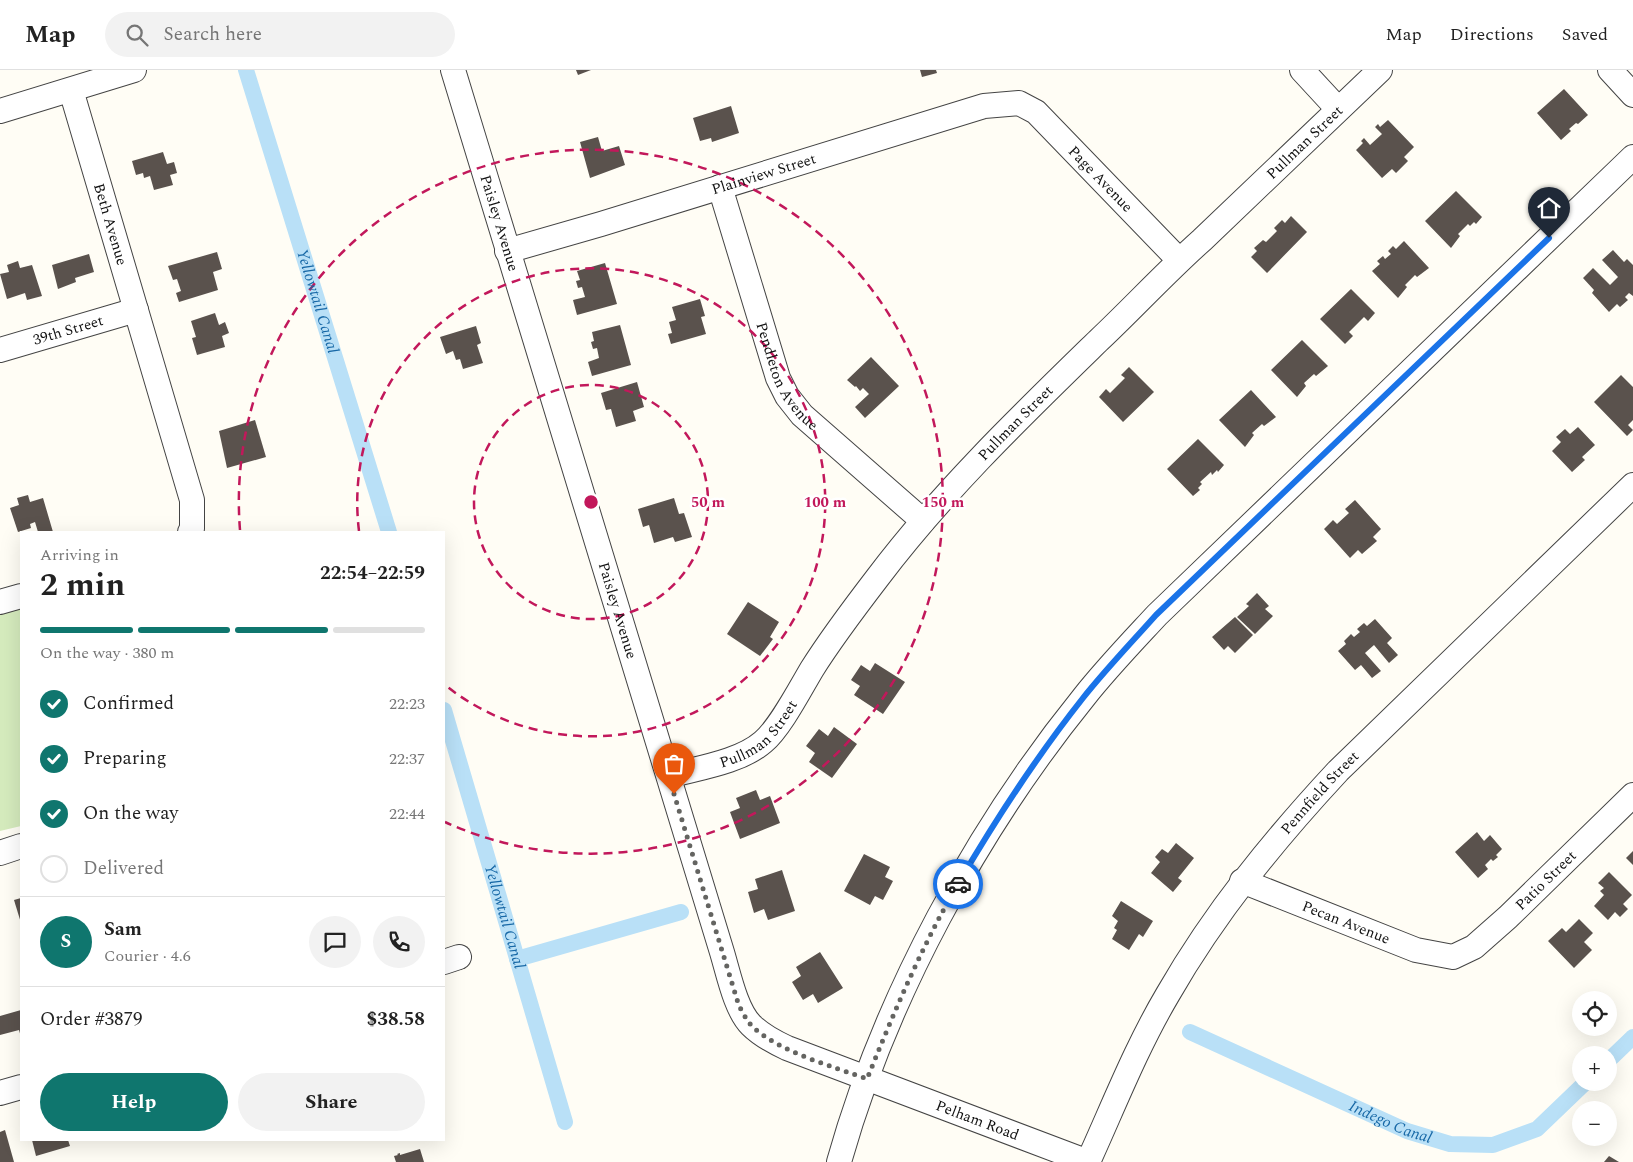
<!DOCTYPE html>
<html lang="en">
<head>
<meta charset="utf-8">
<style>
  :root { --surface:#fff; --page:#f2f2f2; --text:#222; --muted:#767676; --line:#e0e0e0; --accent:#0f766e }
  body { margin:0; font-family:Spectral,serif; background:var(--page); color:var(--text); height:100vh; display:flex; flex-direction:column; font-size:19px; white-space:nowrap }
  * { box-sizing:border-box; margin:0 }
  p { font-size:16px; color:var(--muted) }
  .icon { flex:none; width:28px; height:28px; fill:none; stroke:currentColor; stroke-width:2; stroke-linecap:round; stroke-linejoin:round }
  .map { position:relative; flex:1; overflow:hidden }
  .side { position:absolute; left:20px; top:461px; width:425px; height:610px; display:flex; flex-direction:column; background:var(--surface); border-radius:0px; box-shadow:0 5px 20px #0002 }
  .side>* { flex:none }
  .fabs { position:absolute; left:1572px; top:921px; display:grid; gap:10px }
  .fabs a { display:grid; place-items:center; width:45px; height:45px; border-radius:50%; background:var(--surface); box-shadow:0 5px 20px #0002; font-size:25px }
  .pin { position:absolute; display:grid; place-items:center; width:42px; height:42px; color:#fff; margin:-51px -21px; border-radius:50% 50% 50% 0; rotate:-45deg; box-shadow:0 0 5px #0007 }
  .pin .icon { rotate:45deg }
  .courier { position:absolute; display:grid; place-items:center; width:50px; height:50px; margin:-25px; border:4px solid #1a73e8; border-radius:50%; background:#fff; color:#222; box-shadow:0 1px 6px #0007 }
  .summary em { font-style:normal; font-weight:700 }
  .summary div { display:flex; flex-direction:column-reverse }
  .summary { display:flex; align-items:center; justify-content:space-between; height:85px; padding:0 20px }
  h1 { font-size:32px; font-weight:700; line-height:38px }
  .bar { display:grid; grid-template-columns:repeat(4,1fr); gap:8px 5px; align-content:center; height:60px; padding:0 20px }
  .bar i { height:6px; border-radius:4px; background:var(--line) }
  .bar .selected { background:var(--accent) }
  .bar p { grid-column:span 4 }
  .line { display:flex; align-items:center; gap:12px; padding:0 20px; border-top:1px solid var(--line) }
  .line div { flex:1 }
  .round { display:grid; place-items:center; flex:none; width:52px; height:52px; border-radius:26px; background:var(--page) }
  ol { padding:0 20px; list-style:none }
  li { display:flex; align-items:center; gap:15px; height:55px }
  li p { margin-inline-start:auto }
  li .icon { padding:5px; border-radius:50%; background:var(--accent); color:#fff; stroke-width:4 }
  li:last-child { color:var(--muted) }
  li i { width:28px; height:28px; border:2px solid var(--line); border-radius:50% }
  .cta { display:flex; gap:10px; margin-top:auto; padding:10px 20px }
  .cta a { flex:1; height:58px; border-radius:30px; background:var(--accent); color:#fff; font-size:20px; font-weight:700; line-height:58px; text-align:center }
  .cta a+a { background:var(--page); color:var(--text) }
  header { display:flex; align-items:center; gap:30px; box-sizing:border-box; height:70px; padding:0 25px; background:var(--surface); border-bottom:1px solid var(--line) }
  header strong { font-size:24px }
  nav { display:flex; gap:28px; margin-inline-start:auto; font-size:18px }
  .search { width:350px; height:45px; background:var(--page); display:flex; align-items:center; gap:12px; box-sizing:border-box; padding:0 18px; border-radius:28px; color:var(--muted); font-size:19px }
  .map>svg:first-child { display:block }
  .green { fill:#d5ebbd }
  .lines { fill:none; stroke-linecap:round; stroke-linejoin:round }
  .canal { stroke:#b9e0f7; stroke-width:16 }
  .building { fill:#5a524d }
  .minor-casing { stroke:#444; stroke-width:26 }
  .minor { stroke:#fff; stroke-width:24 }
  .done { stroke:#646461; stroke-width:5; stroke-dasharray:0 9 }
  .route { stroke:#1a73e8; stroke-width:6 }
  .ring { fill:none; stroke:#c2185b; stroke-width:2.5; stroke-dasharray:9 6 }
  .labels { text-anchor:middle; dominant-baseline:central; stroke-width:5; stroke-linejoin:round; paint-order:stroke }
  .street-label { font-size:15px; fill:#111; stroke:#fff }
  .water-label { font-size:16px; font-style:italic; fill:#1768a6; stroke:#fff }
  .centre { fill:#c2185b; stroke:#fff; stroke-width:2.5 }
  .ring-label { font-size:15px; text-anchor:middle; font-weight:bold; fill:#c2185b; stroke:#fff; stroke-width:5; stroke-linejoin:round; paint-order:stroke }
</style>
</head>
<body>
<header>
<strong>Map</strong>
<div class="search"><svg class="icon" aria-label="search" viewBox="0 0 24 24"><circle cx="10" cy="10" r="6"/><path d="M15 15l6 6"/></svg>Search here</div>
<nav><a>Map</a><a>Directions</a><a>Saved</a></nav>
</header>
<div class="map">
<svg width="1633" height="1092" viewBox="0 0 1633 1092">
  <rect width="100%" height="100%" fill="#fffdf5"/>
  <polygon class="green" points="21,533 21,756 0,761 0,539"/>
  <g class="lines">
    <g class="canal">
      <path id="s1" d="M 246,0 L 389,462"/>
      <path id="s2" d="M 444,640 L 565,1052"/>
      <polyline points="517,889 681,842"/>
      <path id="s3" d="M 1190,962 L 1407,1061 L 1450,1074 L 1493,1075 L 1537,1059 L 1586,1012"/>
      <polyline points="1609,990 1633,967"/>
    </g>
  </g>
  <g class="building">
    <polygon points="576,0 591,0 578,5"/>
    <polygon points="920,0 936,0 937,3 922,7"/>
    <polygon points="1564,19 1588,45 1578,54 1576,53 1569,59 1571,61 1561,70 1537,43"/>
    <polygon points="731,36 739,63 712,72 711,68 700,71 693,48"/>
    <polygon points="1388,50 1414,77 1404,87 1408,91 1396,103 1392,99 1382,108 1356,80 1363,73 1361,71 1364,68 1370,75 1382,64 1375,57 1378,54 1380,57"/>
    <polygon points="598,67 602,81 619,76 625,95 590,108 580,72"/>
    <polygon points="163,82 167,94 174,92 177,103 170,105 173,115 154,120 150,106 144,108 143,103 136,105 132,91"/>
    <polygon points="1456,121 1482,147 1476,154 1474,152 1470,156 1468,154 1458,164 1460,166 1451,178 1425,151"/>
    <polygon points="1291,146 1307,162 1267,203 1251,187 1257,181 1254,178 1263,170 1266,172 1277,161 1274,158 1282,150 1285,153"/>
    <polygon points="1404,171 1429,198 1417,207 1415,205 1405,215 1407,217 1398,228 1372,201 1380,194 1377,191 1383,186 1385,189 1391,184 1388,181 1393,176 1396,179"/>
    <polygon points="1613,180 1624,192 1627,189 1633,195 1633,226 1629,223 1625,227 1628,230 1620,237 1617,234 1609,242 1592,223 1594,220 1583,208 1593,198 1610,215 1618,207 1602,190"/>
    <polygon points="217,182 222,199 213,202 218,220 179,232 176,223 181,221 177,209 173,210 168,196"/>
    <polygon points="89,184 94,202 75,208 76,212 58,219 52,195"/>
    <polygon points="18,191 20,198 32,195 42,226 27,230 25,223 7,229 0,204 9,202 7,195"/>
    <polygon points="605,193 617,234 577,245 573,230 585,227 582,217 578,218 576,211 580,210 577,201"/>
    <polygon points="1351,219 1375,243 1368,251 1364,247 1349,262 1353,266 1345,274 1320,249"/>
    <polygon points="700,229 705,246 701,247 706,264 671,274 668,264 672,263 669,252 676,250 672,237"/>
    <polygon points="215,243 219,255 225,252 229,263 222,266 225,277 197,285 192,268 196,267 191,251"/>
    <polygon points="620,255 631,295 592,306 588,292 599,288 597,278 593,279 591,272 594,271 592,262"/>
    <polygon points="476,256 481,273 477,275 483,293 463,299 460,289 456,290 453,281 446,284 440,267"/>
    <polygon points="1302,270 1328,296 1316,306 1314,304 1304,313 1306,316 1297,327 1271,300"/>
    <polygon points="871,287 899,316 865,348 855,337 869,324 863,318 860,321 856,316 855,317 847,310"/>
    <polygon points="1129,297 1154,322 1123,352 1099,327 1106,319 1110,323 1125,308 1121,305"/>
    <polygon points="1621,305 1633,317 1633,350 1628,355 1633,360 1627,366 1594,332"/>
    <polygon points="637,312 644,337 633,341 636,351 616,357 611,339 606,340 601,323"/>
    <polygon points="1251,320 1276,347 1264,356 1262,354 1252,363 1254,365 1245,377 1219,350"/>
    <polygon points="255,350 266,387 227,398 219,361"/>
    <polygon points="1578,357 1595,375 1582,387 1585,390 1572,402 1552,381 1561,372 1556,367 1565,359 1570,364"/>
    <polygon points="1198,369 1224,395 1218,402 1217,400 1212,405 1211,402 1200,412 1202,414 1198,418 1200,420 1193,426 1167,399"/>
    <polygon points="28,425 30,432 43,428 53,462 38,462 35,452 30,454 31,458 18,462 10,438 19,435 17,428"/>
    <polygon points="674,428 679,444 684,443 692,467 675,472 673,467 654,473 649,455 643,457 638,439"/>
    <polygon points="1355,430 1381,459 1373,467 1377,471 1362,484 1358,480 1350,488 1324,459 1333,450 1337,454 1349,443 1345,439"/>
    <polygon points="1257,523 1269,536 1265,539 1273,546 1255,564 1237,547 1249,536 1246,534"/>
    <polygon points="748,532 779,552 770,567 773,569 760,586 727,564"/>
    <polygon points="1235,547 1253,565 1235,583 1228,576 1224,580 1212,567"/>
    <polygon points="1375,549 1392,568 1387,573 1398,585 1389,593 1374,575 1365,583 1381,601 1372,608 1361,595 1355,600 1338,581 1346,574 1344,571 1351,564 1354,567 1360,562 1357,559 1364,553 1367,556"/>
    <polygon points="875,593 905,612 883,644 854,625 860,616 851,610 861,595 870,601"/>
    <polygon points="834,657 857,674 832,708 809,692 815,683 806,676 819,659 828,666"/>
    <polygon points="756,720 760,730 770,726 780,753 740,769 730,742 740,738 736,728"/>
    <polygon points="1477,762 1484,771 1490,765 1502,779 1496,785 1498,787 1493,791 1491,789 1485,795 1488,799 1478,808 1455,782"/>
    <polygon points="1176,773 1194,788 1178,808 1182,811 1173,822 1151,803 1160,792 1155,787 1162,779 1168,783"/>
    <polygon points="1633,781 1633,795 1626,788"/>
    <polygon points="864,784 890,797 885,807 893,811 883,830 875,826 870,835 844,821"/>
    <polygon points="782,800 795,841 768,850 764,839 754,843 748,822 758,819 755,809"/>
    <polygon points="1609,802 1632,825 1623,834 1628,839 1620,847 1615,842 1608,850 1594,836 1604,825 1600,821 1604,818 1598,813"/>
    <polygon points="21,828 21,853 14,830"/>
    <polygon points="1121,831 1153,851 1143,867 1139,864 1129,880 1112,869 1117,860 1114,858 1118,851 1112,846"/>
    <polygon points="1579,849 1593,863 1584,872 1592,880 1574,898 1548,871 1562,858 1566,862"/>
    <polygon points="820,882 843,918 818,933 813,924 803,930 792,912 801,906 796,897"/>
    <polygon points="21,940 21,967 19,960 0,965 0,946"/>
    <polygon points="5,1060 14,1092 0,1092 0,1062"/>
    <polygon points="32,1070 68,1070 70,1076 36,1086"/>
    <polygon points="420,1079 424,1092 396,1092 394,1086 398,1085 397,1084 400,1083 400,1085"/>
    <polygon points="1609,1086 1619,1092 1604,1092"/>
  </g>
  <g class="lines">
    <g class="minor-casing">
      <g id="minor">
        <path id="s4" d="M 453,0 L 721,879 C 728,901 735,939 751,955 C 761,965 774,972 787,978 L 1088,1092"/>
        <polyline points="1302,0 1338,39"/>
        <polyline points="1610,0 1633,25"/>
        <path id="s5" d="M 71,20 L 192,430 L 192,459 L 190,462"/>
        <polyline points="0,41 134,0"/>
        <path id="s6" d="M 720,117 L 778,308 L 787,326 L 802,345 L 923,451"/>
        <path id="s7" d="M 507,181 L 601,154 L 984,36 L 1019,33 L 1036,42 L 1179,190"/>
        <path id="s8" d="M 0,280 L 136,240"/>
        <polyline points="0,532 21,526"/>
        <path id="s9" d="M 669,706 C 698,698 740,692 763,672 C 780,658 800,619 812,599 C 832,567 855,537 878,507 C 943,421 1022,345 1099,270 C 1134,237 1166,202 1202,170 L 1380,0"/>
        <polyline points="0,783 21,776"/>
        <path id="s10" d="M 1242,811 L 1416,880 L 1453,887 L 1474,877 L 1508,847 L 1633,725"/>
        <polyline points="444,892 459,887"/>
        <polyline points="0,1023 21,1017"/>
        <path d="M 839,1092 C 885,928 977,759 1084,627 C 1106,599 1132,572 1157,545 L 1633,87"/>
        <path id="s11" d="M 1088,1092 C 1114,1035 1136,978 1168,924 C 1215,842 1274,770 1338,701 L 1633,415"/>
      </g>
    </g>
    <use href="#minor" class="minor"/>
  </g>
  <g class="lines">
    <path class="done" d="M 674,724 L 739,936 C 743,942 746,950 751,955 C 778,982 832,996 867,1009 C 894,942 922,876 958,814"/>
    <path class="route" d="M 958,814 C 996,749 1037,686 1083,628 C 1106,599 1132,572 1156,545 L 1549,168"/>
  </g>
  <g class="ring">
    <circle cx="591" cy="432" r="117"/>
    <path d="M359 461A234 234 0 1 1 445 615"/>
    <path d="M240 460A352 352 0 1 1 445 752"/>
  </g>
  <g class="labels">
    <g class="street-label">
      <text stroke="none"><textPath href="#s9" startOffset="912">Pullman Street</textPath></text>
      <text stroke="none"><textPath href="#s7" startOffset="268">Plainview Street</textPath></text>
      <text stroke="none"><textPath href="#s7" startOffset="646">Page Avenue</textPath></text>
      <text stroke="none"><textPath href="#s4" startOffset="160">Paisley Avenue</textPath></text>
      <text stroke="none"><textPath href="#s5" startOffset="140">Beth Avenue</textPath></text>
      <text stroke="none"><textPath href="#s8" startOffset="71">39th Street</textPath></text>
      <text stroke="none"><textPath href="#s6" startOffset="202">Pendleton Avenue</textPath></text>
      <text stroke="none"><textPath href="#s9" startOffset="509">Pullman Street</textPath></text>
      <text stroke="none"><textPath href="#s4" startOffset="565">Paisley Avenue</textPath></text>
      <text stroke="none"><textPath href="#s9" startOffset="102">Pullman Street</textPath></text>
      <text stroke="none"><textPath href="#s11" startOffset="439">Pennfield Street</textPath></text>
      <text stroke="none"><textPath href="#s10" startOffset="346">Patio Street</textPath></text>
      <text stroke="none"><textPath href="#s10" startOffset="112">Pecan Avenue</textPath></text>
      <text stroke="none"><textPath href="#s4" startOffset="1248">Pelham Road</textPath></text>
    </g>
    <g class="water-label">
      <text stroke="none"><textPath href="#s1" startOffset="242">Yellowtail Canal</textPath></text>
      <text stroke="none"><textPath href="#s2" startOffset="215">Yellowtail Canal</textPath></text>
      <text stroke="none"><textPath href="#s3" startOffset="220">Indego Canal</textPath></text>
    </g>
  </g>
  <circle cx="591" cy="432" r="8" class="centre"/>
  <g class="ring-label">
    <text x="708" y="437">50 m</text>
    <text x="825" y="437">100 m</text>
    <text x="943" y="437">150 m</text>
  </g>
</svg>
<div class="fabs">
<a><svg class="icon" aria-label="locate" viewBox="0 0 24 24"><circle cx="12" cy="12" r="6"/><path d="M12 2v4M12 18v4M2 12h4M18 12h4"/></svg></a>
<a>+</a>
<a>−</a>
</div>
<div class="pin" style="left:674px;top:724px;background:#ea580c"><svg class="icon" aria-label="bag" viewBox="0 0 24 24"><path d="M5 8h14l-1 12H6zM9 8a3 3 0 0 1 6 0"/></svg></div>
<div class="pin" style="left:1549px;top:168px;background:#1f2937"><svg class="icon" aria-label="home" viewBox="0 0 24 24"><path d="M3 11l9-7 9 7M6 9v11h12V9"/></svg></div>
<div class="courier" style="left:958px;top:814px"><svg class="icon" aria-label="car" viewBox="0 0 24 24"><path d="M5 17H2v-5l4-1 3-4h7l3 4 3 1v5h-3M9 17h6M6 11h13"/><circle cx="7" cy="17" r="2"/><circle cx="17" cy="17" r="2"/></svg></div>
<section class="side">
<div class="summary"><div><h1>2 min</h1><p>Arriving in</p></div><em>22:54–22:59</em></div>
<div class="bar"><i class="selected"></i><i class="selected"></i><i class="selected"></i><i></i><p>On the way · 380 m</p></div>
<ol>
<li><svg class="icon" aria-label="check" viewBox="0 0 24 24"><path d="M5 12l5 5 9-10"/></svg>Confirmed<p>22:23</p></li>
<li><svg class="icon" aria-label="check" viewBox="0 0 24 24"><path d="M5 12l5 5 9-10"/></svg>Preparing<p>22:37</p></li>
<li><svg class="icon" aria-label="check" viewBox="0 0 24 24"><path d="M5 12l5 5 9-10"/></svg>On the way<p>22:44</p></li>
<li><i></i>Delivered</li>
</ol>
<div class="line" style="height:90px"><b class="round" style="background:var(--accent);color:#fff">S</b><div><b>Sam</b><p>Courier · 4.6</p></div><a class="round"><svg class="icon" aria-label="chat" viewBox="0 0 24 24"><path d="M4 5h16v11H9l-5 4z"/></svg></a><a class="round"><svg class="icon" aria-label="phone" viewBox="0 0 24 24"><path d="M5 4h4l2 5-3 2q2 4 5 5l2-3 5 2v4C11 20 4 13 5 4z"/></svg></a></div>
<div class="line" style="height:65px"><div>Order #3879</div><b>$38.58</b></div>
<div class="cta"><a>Help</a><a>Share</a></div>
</section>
</div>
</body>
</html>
